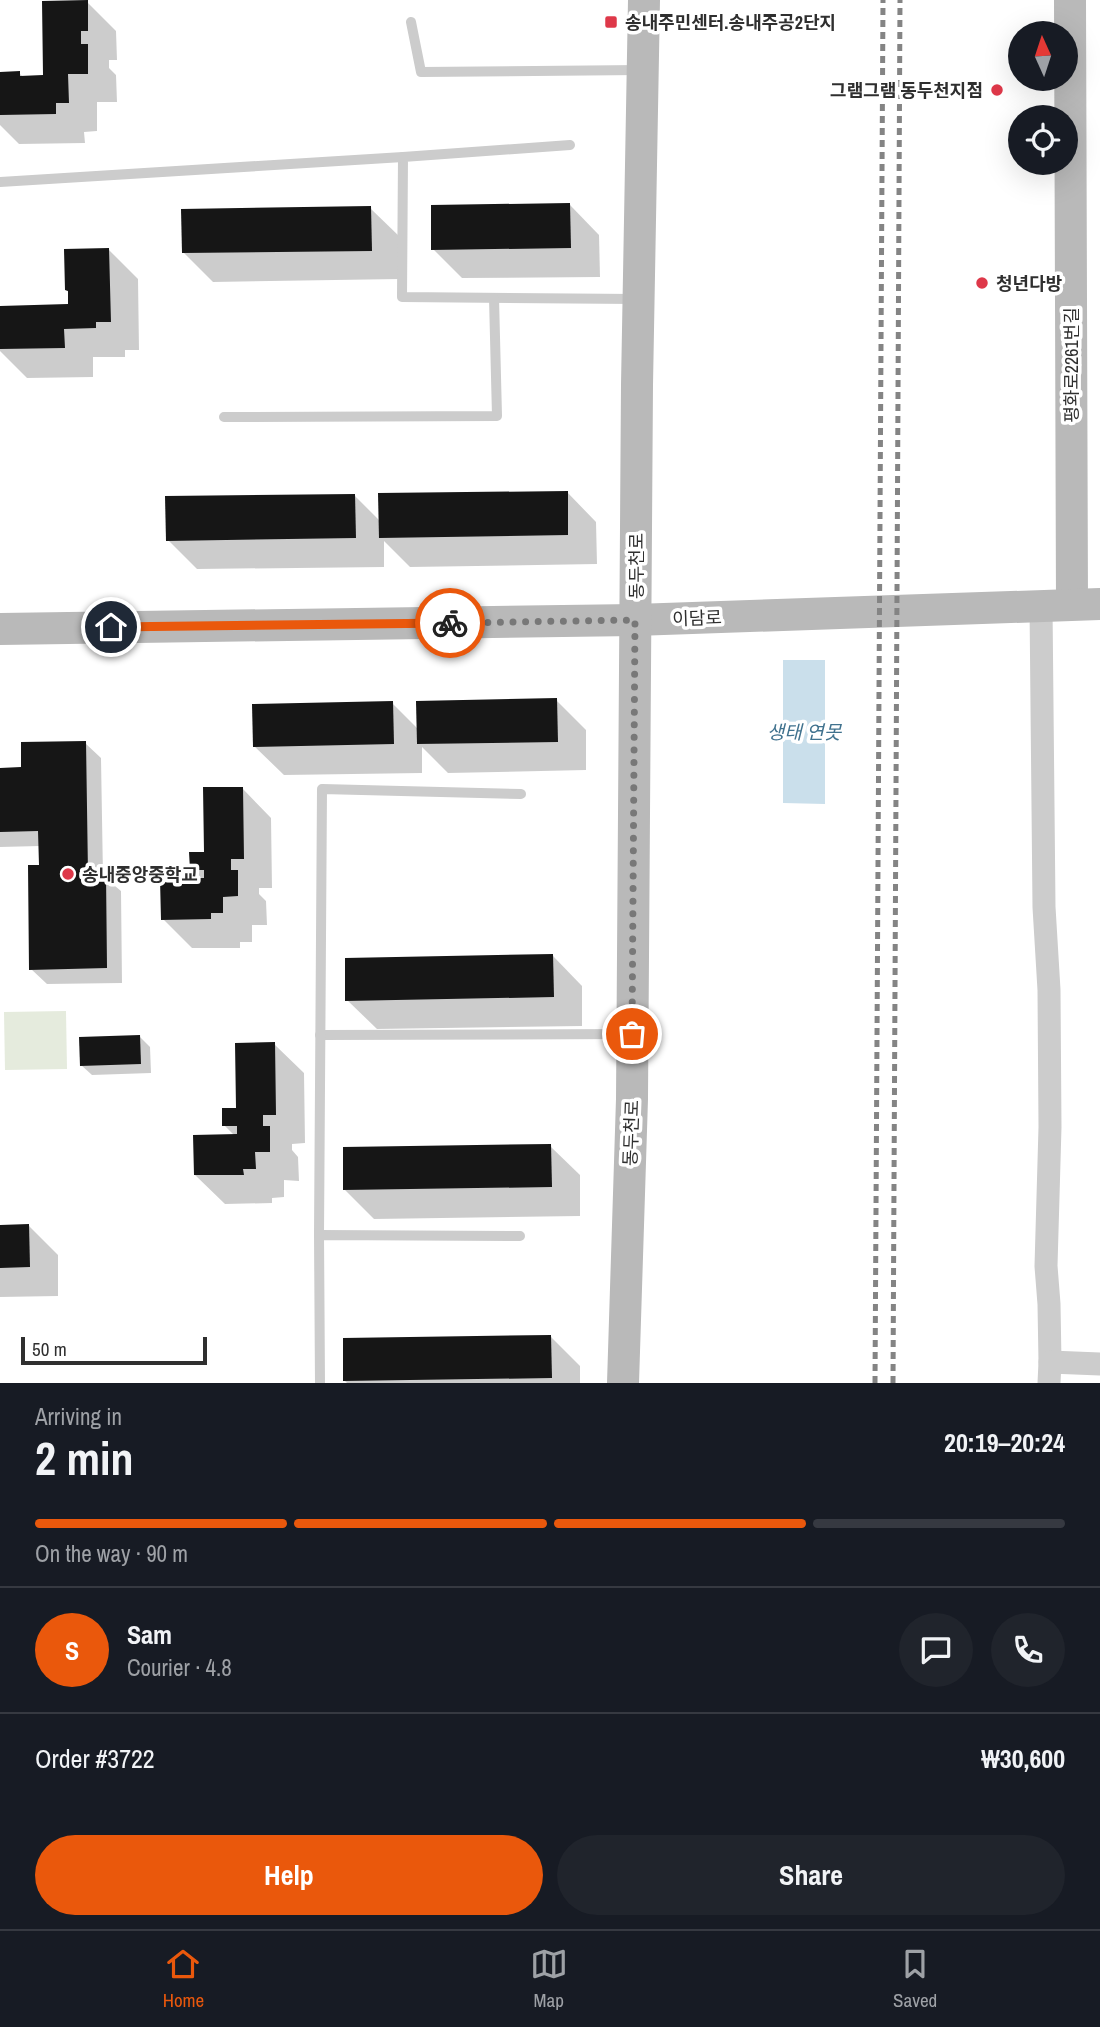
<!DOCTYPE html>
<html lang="en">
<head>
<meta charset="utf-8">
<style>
  :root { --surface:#171b24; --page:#20242c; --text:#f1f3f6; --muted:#9ea1a6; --line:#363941; --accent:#ea580c }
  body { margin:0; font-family:"Archivo Narrow","Noto Sans KR",sans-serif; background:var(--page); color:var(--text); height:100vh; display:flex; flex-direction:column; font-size:26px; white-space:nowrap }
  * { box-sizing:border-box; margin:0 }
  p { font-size:23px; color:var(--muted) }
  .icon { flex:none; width:38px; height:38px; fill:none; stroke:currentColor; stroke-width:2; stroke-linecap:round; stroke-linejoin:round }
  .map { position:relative; height:1383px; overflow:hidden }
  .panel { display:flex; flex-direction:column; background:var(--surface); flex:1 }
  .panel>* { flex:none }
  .needle { width:46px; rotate:357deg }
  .tools { position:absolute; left:1008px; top:21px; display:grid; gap:14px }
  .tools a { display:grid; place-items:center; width:70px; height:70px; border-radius:50%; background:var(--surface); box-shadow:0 7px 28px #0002; font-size:35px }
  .scale { position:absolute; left:21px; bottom:18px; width:186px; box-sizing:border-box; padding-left:7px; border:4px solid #2f2f2f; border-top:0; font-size:19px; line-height:24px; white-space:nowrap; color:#2f2f2f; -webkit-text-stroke:5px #fff; paint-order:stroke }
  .pin { position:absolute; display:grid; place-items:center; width:60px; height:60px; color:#fff; margin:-30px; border:4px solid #fff; border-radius:50%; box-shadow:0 2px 7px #0007 }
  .courier { position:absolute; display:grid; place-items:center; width:70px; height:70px; margin:-35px; border:5px solid #ea580c; border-radius:50%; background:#fff; color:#222; box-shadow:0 2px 9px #0007 }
  .headline em { font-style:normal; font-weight:700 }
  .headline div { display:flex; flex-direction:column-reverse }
  .headline { display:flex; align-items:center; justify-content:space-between; height:119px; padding:0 35px }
  h1 { font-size:46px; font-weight:700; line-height:52px }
  .bar { display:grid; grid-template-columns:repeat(4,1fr); gap:10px 7px; align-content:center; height:84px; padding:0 35px }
  .bar i { height:9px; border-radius:5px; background:var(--line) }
  .bar .active { background:var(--accent) }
  .bar p { grid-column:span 4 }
  .line { display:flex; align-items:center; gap:18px; padding:0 35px; border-top:2px solid var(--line) }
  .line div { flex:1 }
  .round { display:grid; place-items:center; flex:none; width:74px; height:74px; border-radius:37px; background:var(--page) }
  .action { display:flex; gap:14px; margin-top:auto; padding:14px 35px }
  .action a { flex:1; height:80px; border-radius:42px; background:var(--accent); color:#fff; font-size:28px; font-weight:700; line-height:80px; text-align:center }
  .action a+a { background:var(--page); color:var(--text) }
  .dock { display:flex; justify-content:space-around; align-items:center; height:98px; border-top:2px solid var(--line); background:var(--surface); font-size:19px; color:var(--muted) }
  .dock a { display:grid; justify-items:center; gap:4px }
  .dock .active { color:var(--accent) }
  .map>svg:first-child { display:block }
  .green { fill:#e5ebdd }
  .water { fill:#cadfeb }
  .shadow { fill:#0003 }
  .building { fill:#161616 }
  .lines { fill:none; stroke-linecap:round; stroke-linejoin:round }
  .lane { stroke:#ccc; stroke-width:10 }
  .street { stroke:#ccc; stroke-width:23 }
  .secondary { stroke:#b9b9b9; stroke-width:32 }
  .rail { stroke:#848484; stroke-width:5; stroke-dasharray:7 5; stroke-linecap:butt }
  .done { stroke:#787878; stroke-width:7; stroke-dasharray:0 12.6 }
  .route { stroke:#ea580c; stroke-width:9 }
  .poi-dot { fill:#de3849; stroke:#fff; stroke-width:2.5 }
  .labels { text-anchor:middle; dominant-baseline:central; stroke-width:7; stroke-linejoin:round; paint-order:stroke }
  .poi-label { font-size:18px; font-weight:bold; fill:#2f2f2f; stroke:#fff; text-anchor:start }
  .street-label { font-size:18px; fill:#2f2f2f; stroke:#fff }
  .water-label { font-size:19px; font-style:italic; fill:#40728e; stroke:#fff }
</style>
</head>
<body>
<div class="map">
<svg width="1100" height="1383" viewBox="0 0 1100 1383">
  <rect width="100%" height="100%" fill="#fff"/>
  <polygon class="green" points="66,1011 67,1069 5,1070 4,1012"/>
  <polygon class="water" points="783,660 825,660 825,804 783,803"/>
  <g class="shadow">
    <polygon points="87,2 116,31 117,60 109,60 109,68 116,75 117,102 97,102 97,131 84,132 85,143 19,144 0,125 0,73 19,73 23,77 45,77"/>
    <polygon points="570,205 599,235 600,277 462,278 433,249"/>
    <polygon points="370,208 400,237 400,279 213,282 184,253"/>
    <polygon points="109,250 138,279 139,350 125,350 125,357 93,357 93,377 27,378 0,351 0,308 70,306 70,293 66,290"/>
    <polygon points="567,492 596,522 597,564 410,567 384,541 384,567 197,569 168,540 354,495 380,521"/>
    <polygon points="556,700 586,730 586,770 448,773 422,747 422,773 284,775 254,746 392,703 418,729"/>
    <polygon points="85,743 101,758 103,876 121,891 122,983 47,984 31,969 41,867 40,846 0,847 0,769 23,769"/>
    <polygon points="242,788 271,818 272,888 259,888 259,894 266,901 267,925 252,925 252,942 240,942 240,948 192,948 163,919 202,880 191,870 206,854"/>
    <polygon points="553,956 582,986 582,1026 377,1029 347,1000"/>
    <polygon points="140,1037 150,1047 151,1073 92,1075 81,1065"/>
    <polygon points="274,1044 304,1073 305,1143 292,1144 292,1150 298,1157 299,1181 284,1180 284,1197 272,1198 272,1203 225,1204 195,1175 234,1135 224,1125 238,1109"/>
    <polygon points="550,1146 580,1175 580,1216 374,1219 345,1190"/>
    <polygon points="0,1226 29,1226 58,1255 58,1296 0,1297"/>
    <polygon points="550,1336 580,1366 580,1383 347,1383 345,1381"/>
  </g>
  <g class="building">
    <polygon points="88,0 88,31 81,31 81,44 88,44 88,74 68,74 69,103 56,103 56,114 0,115 0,72 20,71 20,76 43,75 42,1"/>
    <polygon points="570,203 571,248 431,250 431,205"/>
    <polygon points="371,206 372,251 182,253 181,209"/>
    <polygon points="109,248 111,322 96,322 96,328 64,329 65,348 0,349 0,306 68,304 68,291 65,290 64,249"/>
    <polygon points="568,491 568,535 379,538 378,493"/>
    <polygon points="355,494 356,538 166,541 165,496"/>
    <polygon points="557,698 558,742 417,744 416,701"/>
    <polygon points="393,701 394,744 253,747 252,704"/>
    <polygon points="86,741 88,874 106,874 107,968 29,970 28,865 39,865 38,831 0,832 0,768 21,767 21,742"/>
    <polygon points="203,787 243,787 244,859 231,859 231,870 238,870 238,896 223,897 223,913 211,913 211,919 161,920 160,879 204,878 204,870 190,870 189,852 204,852"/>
    <polygon points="553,954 554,997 345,1001 345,958"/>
    <polygon points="140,1035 141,1064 80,1066 79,1037"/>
    <polygon points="275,1042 276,1115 263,1115 263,1126 270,1126 270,1152 255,1152 256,1169 243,1169 244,1175 194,1175 193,1135 237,1134 237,1126 222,1126 222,1108 236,1108 235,1043"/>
    <polygon points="551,1144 552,1187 343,1190 343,1147"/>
    <polygon points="29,1224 30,1267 0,1268 0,1225"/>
    <polygon points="551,1335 552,1378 343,1381 343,1338"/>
  </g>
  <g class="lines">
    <g class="lane">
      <polyline points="411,22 421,72 640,70"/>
      <polyline points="570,145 403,157 402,297 636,299"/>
      <polyline points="0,182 403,157"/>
      <polyline points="224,417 497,416 494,298"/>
      <polyline points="320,1035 629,1034"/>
      <polyline points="319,1235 322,789 521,794"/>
      <polyline points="320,1383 319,1235 520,1236"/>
    </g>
    <g class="street">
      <polyline points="1041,605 1044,907 1049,990 1050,1127 1046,1266 1049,1304 1050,1362"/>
      <polyline points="1049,1383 1050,1362 1100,1364"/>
    </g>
    <g class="secondary">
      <polyline points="1070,0 1072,604"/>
      <polyline points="0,629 635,620 1100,604"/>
      <polyline points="623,1383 632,1099 637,385 644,0"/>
    </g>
    <g class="rail">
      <polyline points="875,1383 883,0"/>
      <polyline points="893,1383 900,0"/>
    </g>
  </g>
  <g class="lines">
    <polyline class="done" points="450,623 635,620 632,1034"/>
    <polyline class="route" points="111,627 450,623"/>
  </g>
  <g class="poi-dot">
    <rect x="604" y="15" width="14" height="14" rx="3.5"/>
    <circle cx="997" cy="90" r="7"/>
    <circle cx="982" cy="283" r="7"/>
    <circle cx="68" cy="874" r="7"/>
  </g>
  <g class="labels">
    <g class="poi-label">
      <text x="625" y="22">송내주민센터.송내주공2단지</text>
      <text x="983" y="90" text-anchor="end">그램그램 동두천지점</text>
      <text x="996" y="283">청년다방</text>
      <text x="82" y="874">송내중앙중학교</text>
    </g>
    <g class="street-label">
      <text transform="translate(1071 365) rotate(-90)">평화로2261번길</text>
      <text transform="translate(636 566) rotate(-90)">동두천로</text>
      <text transform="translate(697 618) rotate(-2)">이담로</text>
      <text transform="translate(631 1133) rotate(-88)">동두천로</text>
    </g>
    <g class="water-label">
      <text x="804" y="732">생태 연못</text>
    </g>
  </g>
</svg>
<div class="tools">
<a><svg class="needle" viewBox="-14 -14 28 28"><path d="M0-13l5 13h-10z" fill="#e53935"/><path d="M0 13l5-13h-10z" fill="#9ea1a6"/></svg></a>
<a><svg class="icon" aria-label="locate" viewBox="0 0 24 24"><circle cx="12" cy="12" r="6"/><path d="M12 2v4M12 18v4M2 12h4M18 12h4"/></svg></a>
</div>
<div class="scale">50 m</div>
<div class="pin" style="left:632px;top:1034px;background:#ea580c"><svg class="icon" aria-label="bag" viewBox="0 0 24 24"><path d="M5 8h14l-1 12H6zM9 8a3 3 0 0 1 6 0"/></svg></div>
<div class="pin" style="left:111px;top:627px;background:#1f2937"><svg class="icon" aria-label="home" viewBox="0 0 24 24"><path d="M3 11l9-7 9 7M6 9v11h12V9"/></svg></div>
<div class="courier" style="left:450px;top:623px"><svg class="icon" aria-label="bike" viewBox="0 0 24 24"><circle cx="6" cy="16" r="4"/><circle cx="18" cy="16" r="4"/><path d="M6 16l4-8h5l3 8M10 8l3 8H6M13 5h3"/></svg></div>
</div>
<section class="panel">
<div class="headline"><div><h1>2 min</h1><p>Arriving in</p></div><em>20:19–20:24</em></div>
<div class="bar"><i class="active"></i><i class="active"></i><i class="active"></i><i></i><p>On the way · 90 m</p></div>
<div class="line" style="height:126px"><b class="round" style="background:var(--accent);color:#fff">S</b><div><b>Sam</b><p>Courier · 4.8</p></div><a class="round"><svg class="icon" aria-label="chat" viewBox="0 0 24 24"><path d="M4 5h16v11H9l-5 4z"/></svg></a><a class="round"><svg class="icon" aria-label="phone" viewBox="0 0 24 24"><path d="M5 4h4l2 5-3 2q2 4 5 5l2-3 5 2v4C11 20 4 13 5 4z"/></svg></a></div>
<div class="line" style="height:91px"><div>Order #3722</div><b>₩30,600</b></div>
<div class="action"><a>Help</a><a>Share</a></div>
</section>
<nav class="dock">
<a class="active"><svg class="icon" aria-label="home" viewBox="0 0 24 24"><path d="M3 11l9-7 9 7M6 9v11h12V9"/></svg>Home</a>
<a><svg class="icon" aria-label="map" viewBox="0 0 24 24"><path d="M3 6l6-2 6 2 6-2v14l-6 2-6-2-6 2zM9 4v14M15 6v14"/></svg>Map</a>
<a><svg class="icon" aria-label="saved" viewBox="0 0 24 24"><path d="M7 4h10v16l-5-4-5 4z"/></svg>Saved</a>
</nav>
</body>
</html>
